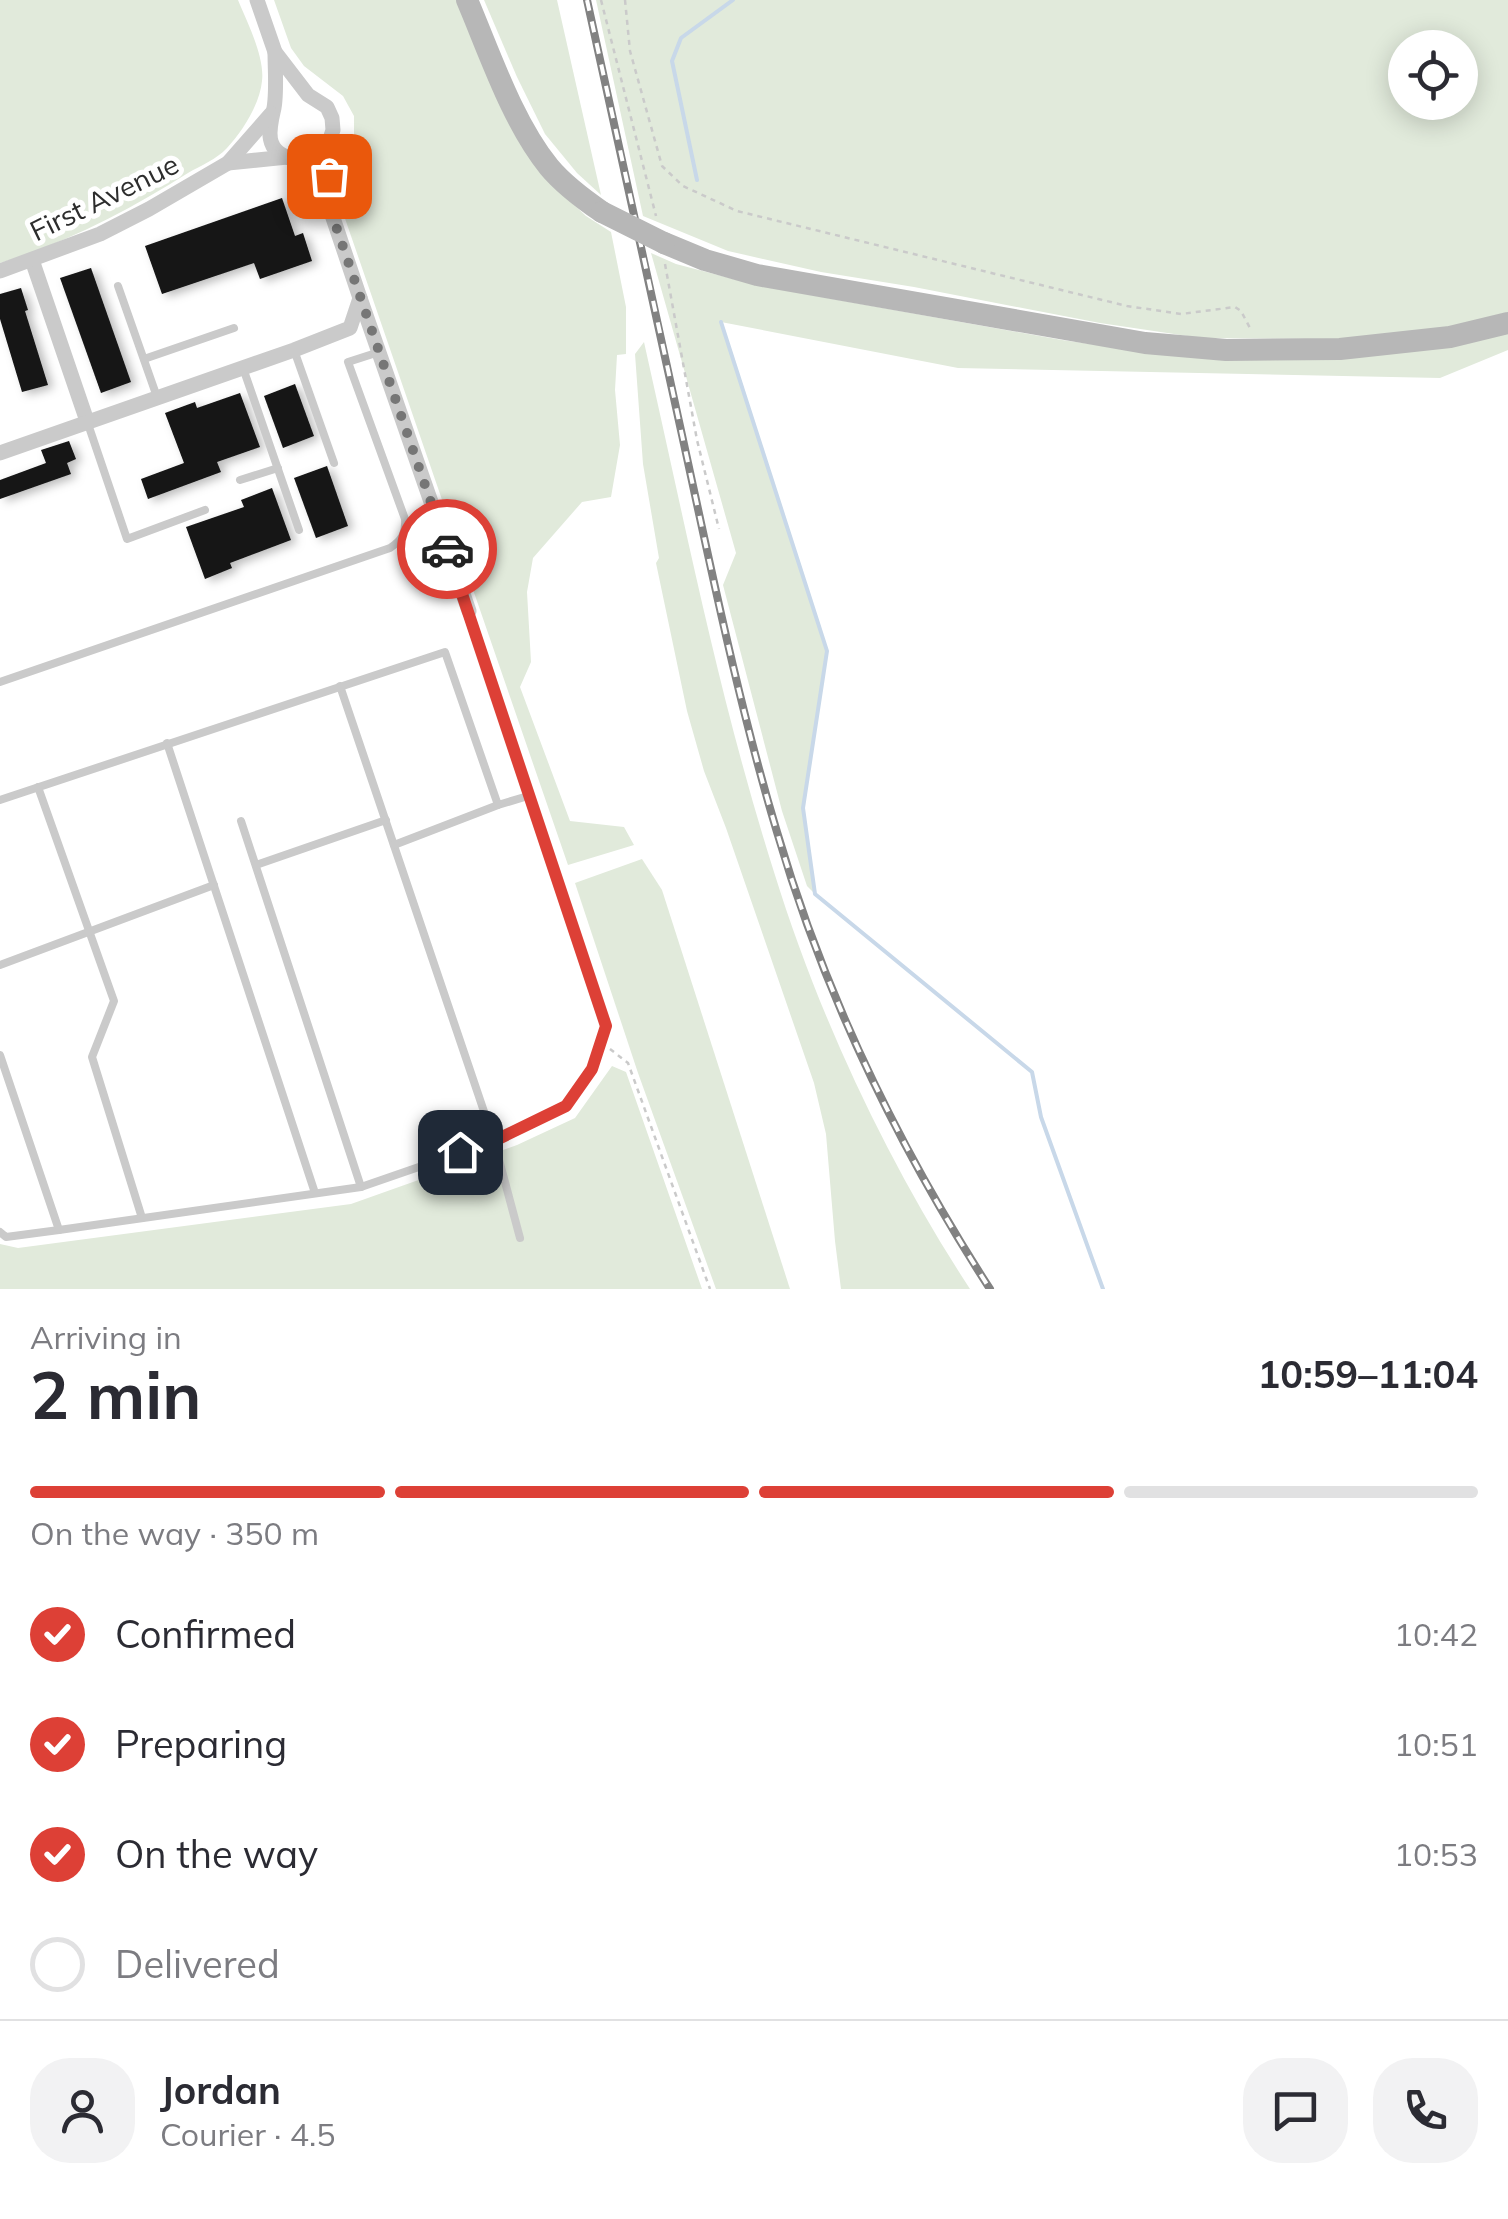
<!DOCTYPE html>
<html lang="en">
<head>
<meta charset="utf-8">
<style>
  :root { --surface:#fff; --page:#f2f2f3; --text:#2b2b33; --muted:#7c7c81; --line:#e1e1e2; --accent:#dd4036 }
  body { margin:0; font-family:Mulish,sans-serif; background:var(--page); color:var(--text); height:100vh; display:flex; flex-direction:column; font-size:38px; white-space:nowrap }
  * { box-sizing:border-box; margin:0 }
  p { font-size:32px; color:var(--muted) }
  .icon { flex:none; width:55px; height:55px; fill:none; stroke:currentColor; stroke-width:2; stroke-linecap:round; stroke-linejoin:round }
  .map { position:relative; height:1289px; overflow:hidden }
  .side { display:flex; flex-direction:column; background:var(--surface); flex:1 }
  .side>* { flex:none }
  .tools { position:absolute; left:1388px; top:30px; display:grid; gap:20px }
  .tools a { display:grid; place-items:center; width:90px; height:90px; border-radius:50%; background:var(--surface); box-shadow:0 5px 25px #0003; font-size:50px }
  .pin { position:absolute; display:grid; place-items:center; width:85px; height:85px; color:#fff; margin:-42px; border-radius:20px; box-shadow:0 5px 15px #0006 }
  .courier { position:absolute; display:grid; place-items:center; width:100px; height:100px; margin:-50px; border:8px solid #dd4036; border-radius:50%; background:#fff; color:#222; box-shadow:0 2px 12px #0007 }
  .headline em { font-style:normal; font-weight:700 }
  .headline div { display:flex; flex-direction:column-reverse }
  .headline { display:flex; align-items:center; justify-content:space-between; height:170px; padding:0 30px }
  h1 { font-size:65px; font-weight:700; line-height:75px }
  .bar { display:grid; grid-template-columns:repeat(4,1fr); gap:15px 10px; align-content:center; height:120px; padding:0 30px }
  .bar i { height:12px; border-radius:8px; background:var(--line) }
  .bar .current { background:var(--accent) }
  .bar p { grid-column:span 4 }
  .line { display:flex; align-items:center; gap:25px; padding:0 30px; border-top:2px solid var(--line) }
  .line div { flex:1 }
  .round { display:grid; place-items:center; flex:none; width:105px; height:105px; border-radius:40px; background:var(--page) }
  ol { padding:0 30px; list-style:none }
  li { display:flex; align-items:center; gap:30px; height:110px }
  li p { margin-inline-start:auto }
  li .icon { padding:10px; border-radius:50%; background:var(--accent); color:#fff; stroke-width:4 }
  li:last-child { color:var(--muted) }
  li i { width:55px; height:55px; border:5px solid var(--line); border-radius:50% }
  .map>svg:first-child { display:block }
  .green { fill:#e1eadb; fill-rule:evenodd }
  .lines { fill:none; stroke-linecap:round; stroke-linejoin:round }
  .stream { stroke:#c8d8e9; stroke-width:4 }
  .building { fill:#141414; filter:url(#shadow) }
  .path { stroke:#cacaca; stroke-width:2.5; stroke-dasharray:5 5; stroke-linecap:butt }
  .service { stroke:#cacaca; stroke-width:8 }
  .minor { stroke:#cacaca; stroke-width:15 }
  .secondary { stroke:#b7b7b7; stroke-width:22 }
  .rail-casing { stroke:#828282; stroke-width:8 }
  .rail { stroke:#fff; stroke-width:4; stroke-dasharray:11; stroke-linecap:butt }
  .secondary-bridge { stroke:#b7b7b7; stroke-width:22 }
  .done { stroke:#767676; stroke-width:10; stroke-dasharray:0 18 }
  .route { stroke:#dd4036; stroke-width:12 }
  .labels { text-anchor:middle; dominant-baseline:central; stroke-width:10; stroke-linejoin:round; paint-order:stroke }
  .street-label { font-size:28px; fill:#2d2d2d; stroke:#fff }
</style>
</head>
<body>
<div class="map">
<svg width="1508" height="1289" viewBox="0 0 1508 1289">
  <defs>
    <filter id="shadow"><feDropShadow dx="5.5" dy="3" stdDeviation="5" flood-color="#0004"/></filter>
  </defs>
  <rect width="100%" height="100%" fill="#fff"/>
  <g class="green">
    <path d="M 0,0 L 238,0 C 247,22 265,57 262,81 C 260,104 242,132 227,148 C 217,159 200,166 188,173 C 129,210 67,243 0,263 Z"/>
    <polygon points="274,0 457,0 541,174 586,216 611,232 626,307 626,354 617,355 615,390 620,445 611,497 582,502 533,558 527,592 531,662 520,687 570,821 624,827 634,845 568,865 340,204 344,173 354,138 354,116 343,96 304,66 291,48"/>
    <polygon points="484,0 557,0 601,195 577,173 545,134 517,77"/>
    <path d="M 596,0 L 1508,0 L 1508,312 L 1447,328 L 1338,339 L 1201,338 L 1100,323 L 914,287 L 821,272 L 728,251 L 643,216 ZM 1405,48 L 1460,48 L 1460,102 L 1405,102 Z"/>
    <polygon points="651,253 676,264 760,286 1062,340 1153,353 1508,332 1508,350 1440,378 958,368 721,322 827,651 803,808 815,894 807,886 782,811 723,585 736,553"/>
    <path d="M 644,342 C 684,519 719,699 774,872 C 819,1017 887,1162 970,1289 L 841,1289 L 835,1241 L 826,1134 L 814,1083 L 726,828 L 704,771 L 687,711 L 656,563 L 659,558 L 643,464 L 635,354 Z"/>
    <polygon points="642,859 662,890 790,1289 716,1289 638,1073 575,883"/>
    <polygon points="612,1066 626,1072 702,1289 0,1289 0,1244 18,1248 351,1204 517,1145 575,1118"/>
  </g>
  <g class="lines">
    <g class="stream">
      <polyline points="697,180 672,61 681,38 733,0"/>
      <polyline points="721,322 827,651 803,808 815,894 1032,1072 1041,1117 1103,1289"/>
    </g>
  </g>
  <g class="building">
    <polygon points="282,198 295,236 303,233 312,261 260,279 254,263 162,294 145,246"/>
    <polygon points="91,268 131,382 101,393 60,278"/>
    <polygon points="21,288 28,310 25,311 48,385 22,392 0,319 0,294"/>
    <polygon points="295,384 314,436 283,448 264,396"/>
    <polygon points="240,393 260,447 217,462 221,472 148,499 141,479 184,463 165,413 195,402 197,408"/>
    <polygon points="69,441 76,459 67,463 71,474 0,499 0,480 46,463 41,450"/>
    <polygon points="327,466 348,526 316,538 294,478"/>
    <polygon points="272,488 291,540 230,563 232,568 205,579 186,527 244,507 241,500"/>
  </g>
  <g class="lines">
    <g class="path">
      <polyline points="601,0 656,216"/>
      <polyline points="625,0 630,51 662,166 683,186 737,211 1127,306 1181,314 1235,307 1241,311 1251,330"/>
      <polyline points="665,264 697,440 719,529"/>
      <polyline points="610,1049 628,1063 710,1289"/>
    </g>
    <g class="service">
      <polyline points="118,286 157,397"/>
      <polyline points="294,350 334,463"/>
      <polyline points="144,359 234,328"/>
      <polyline points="243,368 299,530"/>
      <polyline points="87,421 127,539 205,510"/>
      <polyline points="240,480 278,468"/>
      <path d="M 0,682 L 390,548 C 402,540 406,533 405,519 L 348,362 L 379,352"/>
      <polyline points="340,686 494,1141 520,1238"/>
      <polyline points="167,743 315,1193"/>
      <polyline points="38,787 114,1001 92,1057 142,1218"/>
      <polyline points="0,800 445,652 498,805 528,796"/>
      <polyline points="241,821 361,1187"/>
      <polyline points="394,845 498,805"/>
      <polyline points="256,865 386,820"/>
      <polyline points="0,965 214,885"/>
      <polyline points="0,1055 59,1230 6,1237 0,1232"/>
      <polyline points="59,1230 361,1187 494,1141 566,1106 592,1069 606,1026 528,796 469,611"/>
    </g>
    <g class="minor">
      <path d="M 275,52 C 275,70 277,91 274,108 C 269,129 263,152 293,159 C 308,162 318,155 328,145"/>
      <polyline points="296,160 329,206"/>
      <polyline points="228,163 287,157"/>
      <polyline points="32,260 87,421"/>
      <polyline points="0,271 100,234 149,209 228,163 271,114"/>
      <polyline points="360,298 469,611"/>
      <polyline points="0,453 294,350 350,328 360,298 329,206 328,145 333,130 332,118 327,107 308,95 275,52 257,0"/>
    </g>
    <g class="secondary">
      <path d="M 467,0 C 490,54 512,121 549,167 C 564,185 583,199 602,212"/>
      <polyline points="664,243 705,260 757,275 1145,343 1226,350 1340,349 1450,337 1508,323"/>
    </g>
    <g class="rail-casing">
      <path id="rail" d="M 587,0 C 619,145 651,290 682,435 C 711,568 738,702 777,832 C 824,993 899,1148 990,1289"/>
    </g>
    <use href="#rail" class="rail"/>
    <polyline class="secondary-bridge" points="602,212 664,243"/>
  </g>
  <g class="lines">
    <polyline class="done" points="329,176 329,206 447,549"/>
    <polyline class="route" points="447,549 606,1026 592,1069 566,1106 494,1141 460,1152"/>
  </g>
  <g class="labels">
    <g class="street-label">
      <text transform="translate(104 197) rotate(-26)">First Avenue</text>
    </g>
  </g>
</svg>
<div class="tools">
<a><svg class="icon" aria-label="locate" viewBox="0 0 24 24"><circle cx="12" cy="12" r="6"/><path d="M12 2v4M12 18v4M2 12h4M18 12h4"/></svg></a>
</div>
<div class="pin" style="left:329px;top:176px;background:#ea580c"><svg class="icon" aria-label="bag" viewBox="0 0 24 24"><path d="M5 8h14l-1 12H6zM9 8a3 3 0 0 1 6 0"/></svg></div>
<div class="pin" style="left:460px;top:1152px;background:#1f2937"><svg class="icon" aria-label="home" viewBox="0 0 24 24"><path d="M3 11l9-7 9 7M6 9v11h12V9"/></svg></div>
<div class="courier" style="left:447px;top:549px"><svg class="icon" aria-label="car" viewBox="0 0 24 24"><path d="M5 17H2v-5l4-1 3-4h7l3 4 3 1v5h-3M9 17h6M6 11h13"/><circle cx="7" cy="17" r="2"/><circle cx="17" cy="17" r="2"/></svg></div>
</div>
<section class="side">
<div class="headline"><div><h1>2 min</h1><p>Arriving in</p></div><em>10:59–11:04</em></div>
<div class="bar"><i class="current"></i><i class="current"></i><i class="current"></i><i></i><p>On the way · 350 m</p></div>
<ol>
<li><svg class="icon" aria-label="check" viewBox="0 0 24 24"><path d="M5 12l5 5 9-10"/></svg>Confirmed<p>10:42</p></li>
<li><svg class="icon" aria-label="check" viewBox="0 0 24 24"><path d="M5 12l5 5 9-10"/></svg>Preparing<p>10:51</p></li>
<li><svg class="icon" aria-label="check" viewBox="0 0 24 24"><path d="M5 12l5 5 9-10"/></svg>On the way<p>10:53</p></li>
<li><i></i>Delivered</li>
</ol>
<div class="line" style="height:180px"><a class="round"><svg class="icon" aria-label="person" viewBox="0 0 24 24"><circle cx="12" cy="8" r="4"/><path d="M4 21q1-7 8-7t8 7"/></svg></a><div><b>Jordan</b><p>Courier · 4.5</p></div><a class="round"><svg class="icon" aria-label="chat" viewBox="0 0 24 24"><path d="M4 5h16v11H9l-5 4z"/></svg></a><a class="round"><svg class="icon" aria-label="phone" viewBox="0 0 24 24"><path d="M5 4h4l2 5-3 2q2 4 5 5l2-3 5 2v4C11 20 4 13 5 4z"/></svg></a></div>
</section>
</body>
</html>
